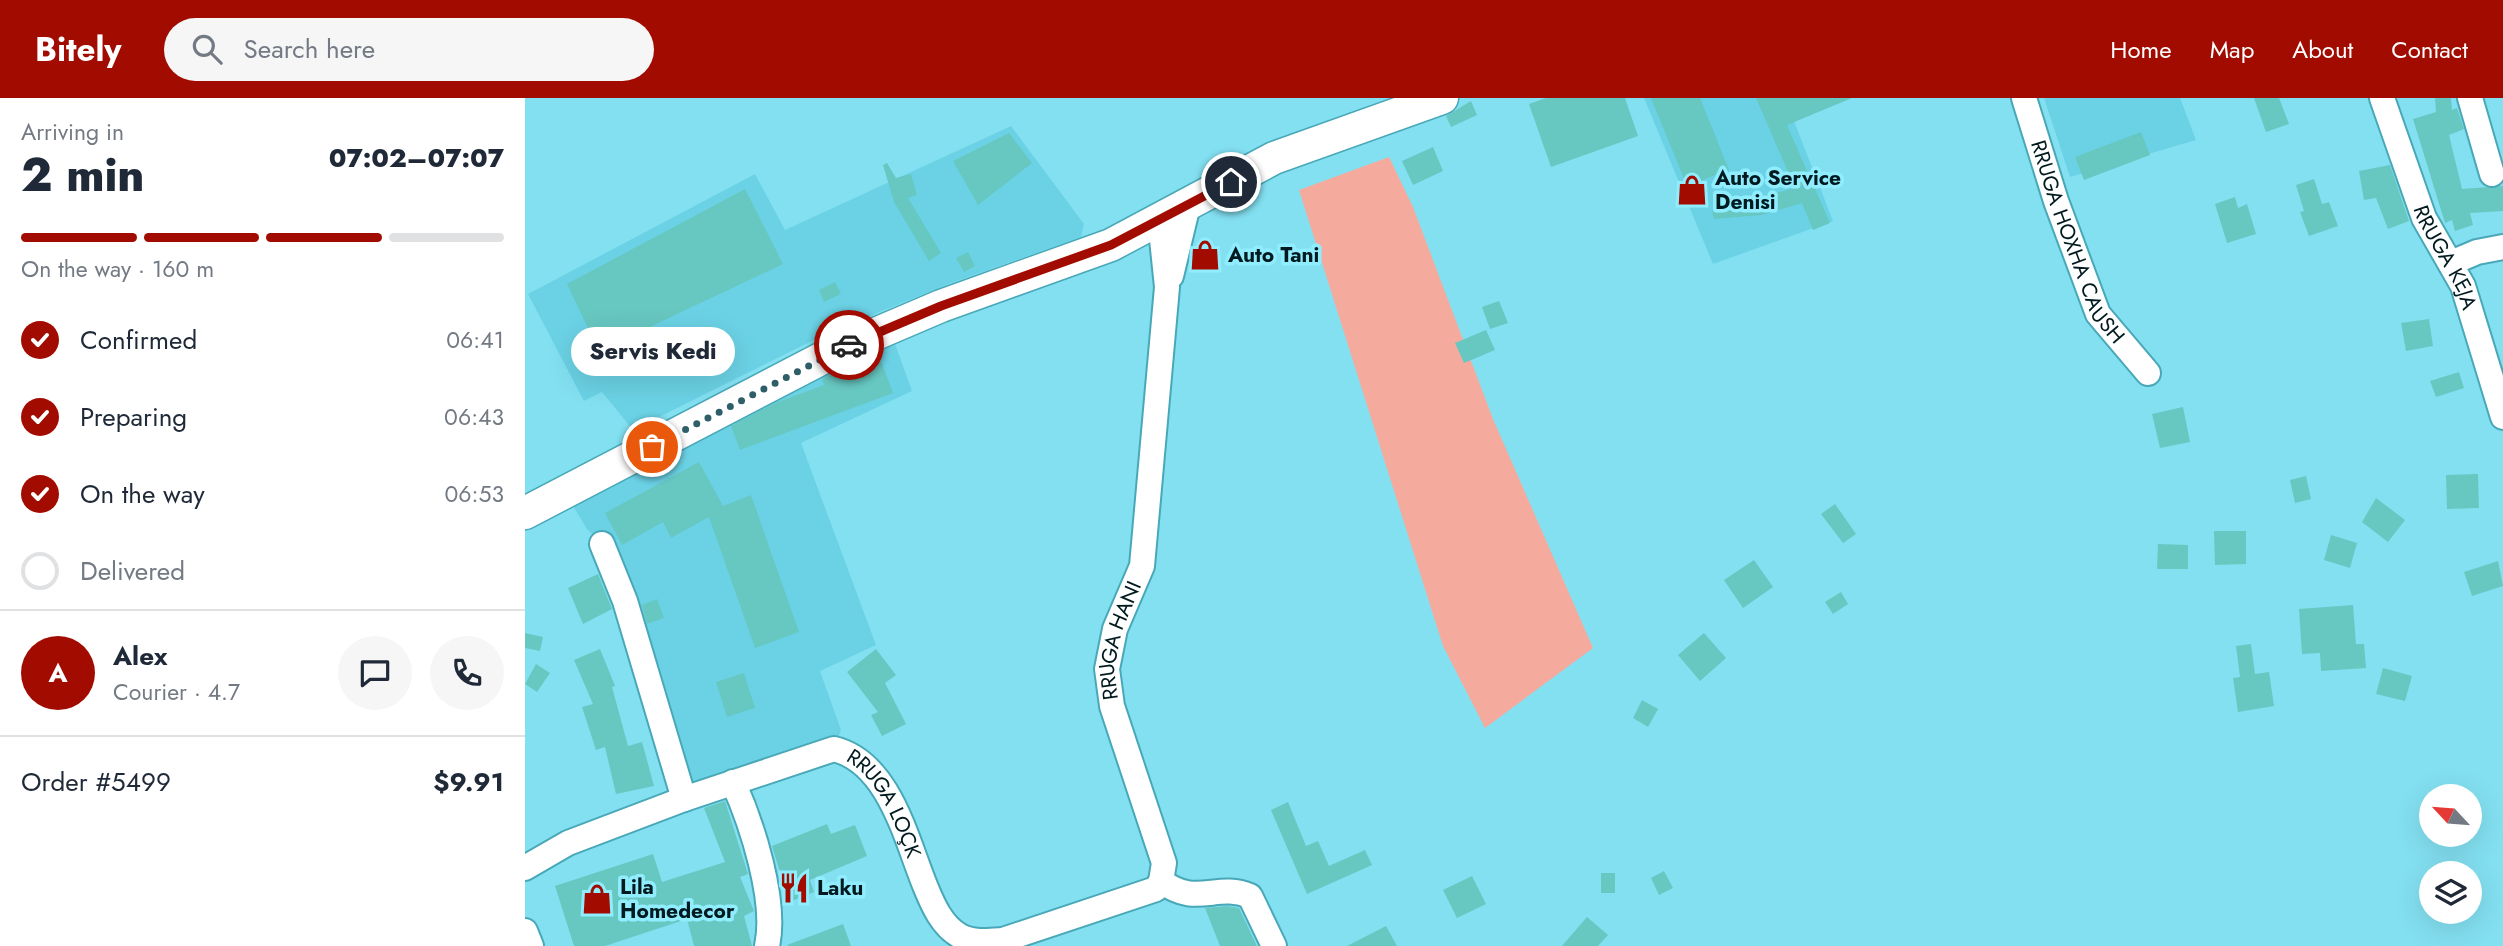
<!DOCTYPE html>
<html lang="en">
<head>
<meta charset="utf-8">
<style>
  :root { --surface:#fff; --page:#f6f6f7; --text:#1f2937; --muted:#747a83; --line:#e0e1e3; --accent:#a20c00 }
  body { margin:0; font-family:Jost,sans-serif; background:var(--page); color:var(--text); height:100vh; display:flex; flex-direction:column; font-size:26px; white-space:nowrap }
  * { box-sizing:border-box; margin:0 }
  p { font-size:23px; color:var(--muted) }
  .icon { flex:none; width:38px; height:38px; fill:none; stroke:currentColor; stroke-width:2; stroke-linecap:round; stroke-linejoin:round }
  .map { position:relative; flex:1; overflow:hidden }
  .side { display:flex; flex-direction:column; background:var(--surface); width:525px }
  .side>* { flex:none }
  .needle { width:46px; rotate:296deg }
  .tools { position:absolute; left:1894px; top:686px; display:grid; gap:14px }
  .tools a { display:grid; place-items:center; width:63px; height:63px; border-radius:50%; background:var(--surface); box-shadow:0 7px 28px #0002; font-size:35px }
  .pin { position:absolute; display:grid; place-items:center; width:60px; height:60px; color:#fff; margin:-30px; border:4px solid #fff; border-radius:50%; box-shadow:0 2px 7px #0007 }
  .courier { position:absolute; display:grid; place-items:center; width:70px; height:70px; margin:-35px; border:5px solid #a20c00; border-radius:50%; background:#fff; color:#222; box-shadow:0 2px 9px #0007 }
  .bubble { position:absolute; height:49px; border-radius:24px; background:var(--surface); box-shadow:0 7px 28px #0002; font-size:23px; font-weight:800; line-height:49px; text-align:center }
  .summary em { font-style:normal; font-weight:800 }
  .summary div { display:flex; flex-direction:column-reverse }
  .summary { display:flex; align-items:center; justify-content:space-between; height:119px; padding:0 21px }
  h1 { font-size:46px; font-weight:800; line-height:52px }
  .bar { display:grid; grid-template-columns:repeat(4,1fr); gap:10px 7px; align-content:center; height:84px; padding:0 21px }
  .bar i { height:9px; border-radius:5px; background:var(--line) }
  .bar .active { background:var(--accent) }
  .bar p { grid-column:span 4 }
  .line { display:flex; align-items:center; gap:18px; padding:0 21px; border-top:2px solid var(--line) }
  .line div { flex:1 }
  .round { display:grid; place-items:center; flex:none; width:74px; height:74px; border-radius:37px; background:var(--page) }
  ol { padding:0 21px; list-style:none }
  li { display:flex; align-items:center; gap:21px; height:77px }
  li p { margin-inline-start:auto }
  li .icon { padding:7px; border-radius:50%; background:var(--accent); color:#fff; stroke-width:4 }
  li:last-child { color:var(--muted) }
  li i { width:38px; height:38px; border:4px solid var(--line); border-radius:50% }
  header { display:flex; align-items:center; gap:42px; box-sizing:border-box; height:98px; padding:0 35px; background:var(--accent); color:#fff }
  header strong { font-size:33px }
  nav { display:flex; gap:38px; margin-inline-start:auto; font-size:24px }
  .search { width:490px; height:63px; background:var(--page); display:flex; align-items:center; gap:18px; box-sizing:border-box; padding:0 24px; border-radius:38px; color:var(--muted); font-size:26px }
  main { display:flex; flex:1; min-height:0 }
  .map>svg:first-child { display:block }
  .built { fill:#6bd2e5 }
  .green { fill:#f4ab9e }
  .building { fill:#67c7c1 }
  .lines { fill:none; stroke-linecap:round; stroke-linejoin:round }
  .minor-casing { stroke:#49a8b8; stroke-width:28 }
  .major-casing { stroke:#49a8b8; stroke-width:35 }
  .minor { stroke:#fff; stroke-width:24 }
  .major { stroke:#fff; stroke-width:32 }
  .done { stroke:#2e5f68; stroke-width:7; stroke-dasharray:0 12.6 }
  .route { stroke:#a20c00; stroke-width:9 }
  .labels { text-anchor:middle; dominant-baseline:central; stroke-width:7; stroke-linejoin:round; paint-order:stroke }
  .poi-label { font-size:21px; font-weight:bold; fill:#001a1f; stroke:#90edfe; text-anchor:start }
  .street-label { font-size:21px; fill:#001a1f; stroke:#90edfe }
</style>
</head>
<body>
<header>
<strong>Bitely</strong>
<div class="search"><svg class="icon" aria-label="search" viewBox="0 0 24 24"><circle cx="10" cy="10" r="6"/><path d="M15 15l6 6"/></svg>Search here</div>
<nav><a>Home</a><a>Map</a><a>About</a><a>Contact</a></nav>
</header>
<main>
<section class="side">
<div class="summary"><div><h1>2 min</h1><p>Arriving in</p></div><em>07:02–07:07</em></div>
<div class="bar"><i class="active"></i><i class="active"></i><i class="active"></i><i></i><p>On the way · 160 m</p></div>
<ol>
<li><svg class="icon" aria-label="check" viewBox="0 0 24 24"><path d="M5 12l5 5 9-10"/></svg>Confirmed<p>06:41</p></li>
<li><svg class="icon" aria-label="check" viewBox="0 0 24 24"><path d="M5 12l5 5 9-10"/></svg>Preparing<p>06:43</p></li>
<li><svg class="icon" aria-label="check" viewBox="0 0 24 24"><path d="M5 12l5 5 9-10"/></svg>On the way<p>06:53</p></li>
<li><i></i>Delivered</li>
</ol>
<div class="line" style="height:126px"><b class="round" style="background:var(--accent);color:#fff">A</b><div><b>Alex</b><p>Courier · 4.7</p></div><a class="round"><svg class="icon" aria-label="chat" viewBox="0 0 24 24"><path d="M4 5h16v11H9l-5 4z"/></svg></a><a class="round"><svg class="icon" aria-label="phone" viewBox="0 0 24 24"><path d="M5 4h4l2 5-3 2q2 4 5 5l2-3 5 2v4C11 20 4 13 5 4z"/></svg></a></div>
<div class="line" style="height:91px"><div>Order #5499</div><b>$9.91</b></div>
</section>
<div class="map">
<svg width="1978" height="848" viewBox="0 0 1978 848">
  <rect width="100%" height="100%" fill="#83e0f1"/>
  <g class="built">
    <polygon points="1119,0 1260,0 1308,123 1188,166"/>
    <polygon points="1519,0 1655,0 1671,42 1545,79"/>
    <polygon points="486,28 559,126 556,139 426,185 305,234 108,332 77,294 59,303 3,196 230,76 260,132"/>
    <polygon points="364,229 387,293 276,345 351,547 295,573 316,632 309,651 159,701 77,446 62,431 40,395"/>
  </g>
  <polygon class="green" points="864,59 888,109 968,321 1068,550 960,630 918,548 774,92"/>
  <g class="building">
    <polygon points="1021,0 1100,0 1113,38 1026,69 1004,6"/>
    <polygon points="1126,0 1175,0 1204,72 1162,88"/>
    <polygon points="1231,0 1327,0 1262,27 1305,125 1288,132 1277,105 1237,117 1189,121 1187,113 1202,109 1201,100 1220,97 1221,103 1270,90"/>
    <polygon points="1729,0 1754,0 1764,26 1741,34"/>
    <polygon points="1910,0 1926,0 1927,12 1932,10 1939,31 1924,37 1937,91 1978,88 1978,113 1945,115 1948,127 1930,133 1927,122 1920,125 1888,21 1911,14"/>
    <polygon points="946,3 952,17 926,29 921,18"/>
    <polygon points="1616,34 1625,57 1559,82 1550,59"/>
    <polygon points="484,35 507,65 453,107 428,63"/>
    <polygon points="908,49 918,73 888,87 877,63"/>
    <polygon points="362,65 371,80 386,76 392,97 383,100 416,155 404,163 369,104 358,67"/>
    <polygon points="1865,67 1884,123 1863,131 1851,100 1839,102 1834,73"/>
    <polygon points="1789,81 1797,106 1804,104 1813,128 1784,138 1775,114 1779,113 1771,87"/>
    <polygon points="220,91 258,166 74,253 42,186"/>
    <polygon points="1710,99 1713,110 1722,106 1731,136 1702,145 1690,106"/>
    <polygon points="443,154 450,168 439,174 431,160"/>
    <polygon points="310,184 316,196 299,204 294,192"/>
    <polygon points="974,203 983,225 965,231 957,209"/>
    <polygon points="1904,221 1908,248 1881,253 1876,225"/>
    <polygon points="961,232 970,252 939,265 930,245"/>
    <polygon points="353,255 368,295 215,352 206,328 250,305 299,287 297,281"/>
    <polygon points="1934,274 1939,290 1911,299 1905,283"/>
    <polygon points="1658,309 1665,344 1635,350 1627,316"/>
    <polygon points="174,364 198,408 226,397 274,534 230,550 184,419 146,440 138,424 97,447 80,415"/>
    <polygon points="1953,376 1954,410 1922,411 1921,377"/>
    <polygon points="1781,378 1786,401 1770,405 1765,382"/>
    <polygon points="1851,400 1880,422 1863,444 1837,424"/>
    <polygon points="1310,406 1331,436 1318,445 1296,416"/>
    <polygon points="1689,433 1721,433 1721,466 1690,467"/>
    <polygon points="1806,437 1832,445 1825,470 1799,462"/>
    <polygon points="1633,446 1663,447 1663,471 1632,471"/>
    <polygon points="1229,462 1248,489 1218,510 1199,482"/>
    <polygon points="1973,463 1978,488 1947,498 1939,474"/>
    <polygon points="73,476 87,511 58,526 43,490"/>
    <polygon points="1316,494 1323,506 1308,516 1300,504"/>
    <polygon points="132,501 139,520 122,526 117,507"/>
    <polygon points="1828,507 1831,546 1839,546 1841,570 1796,573 1795,555 1777,556 1774,511"/>
    <polygon points="0,535 18,539 15,553 0,550"/>
    <polygon points="1179,535 1201,560 1175,583 1153,557"/>
    <polygon points="1726,546 1730,576 1744,574 1749,608 1713,614 1708,580 1715,579 1711,548"/>
    <polygon points="75,551 90,588 87,589 103,648 117,644 129,688 91,696 80,649 71,652 57,609 68,606 49,562"/>
    <polygon points="351,551 371,577 360,585 381,626 357,638 346,617 353,614 322,574"/>
    <polygon points="11,566 25,575 12,594 0,586"/>
    <polygon points="1858,570 1887,578 1880,603 1851,596"/>
    <polygon points="219,575 230,610 202,619 191,584"/>
    <polygon points="1117,602 1133,611 1123,629 1108,620"/>
    <polygon points="200,703 223,776 215,779 229,813 219,818 227,848 169,848 162,821 80,848 49,848 30,788 128,756 137,784 200,764 179,710"/>
    <polygon points="763,704 781,748 793,743 804,768 840,752 847,767 782,796 746,712"/>
    <polygon points="302,726 306,736 330,727 342,758 285,782 289,794 264,804 247,748"/>
    <polygon points="1139,773 1148,790 1134,797 1126,780"/>
    <rect x="1076" y="775" width="14" height="20"/>
    <polygon points="947,778 961,806 932,820 918,792"/>
    <polygon points="702,808 714,810 732,848 695,848 680,810"/>
    <polygon points="1062,819 1083,837 1073,848 1037,848"/>
    <polygon points="318,826 326,848 263,848 262,847"/>
    <polygon points="861,828 872,848 822,848"/>
  </g>
  <g class="lines">
    <g class="minor-casing">
      <g id="minor">
        <path id="s1" d="M 1499,0 L 1531,103 L 1573,216 L 1623,275"/>
        <path id="s2" d="M 1857,0 L 1899,120 L 1938,188 L 1978,319"/>
        <polyline points="1945,0 1967,76"/>
        <polyline points="1926,165 1952,154 1978,149"/>
        <polyline points="646,178 663,107"/>
        <polyline points="77,446 100,503 159,701"/>
        <path d="M 208,684 C 227,726 252,803 242,848"/>
        <path id="s3" d="M 0,770 L 43,745 L 159,701 L 309,651 C 365,665 381,742 401,790 C 408,807 417,828 435,838 C 448,845 464,843 478,842 L 631,791 L 636,783 L 639,765 L 587,608 L 582,571 L 590,531 L 617,468 L 642,189 L 635,122"/>
        <path d="M 636,783 C 672,810 691,784 725,798 L 749,848"/>
        <polyline points="0,833 6,848"/>
      </g>
    </g>
    <g class="major-casing">
      <polyline id="major" points="0,415 313,252 416,208 586,147 749,60 917,0"/>
    </g>
    <use href="#minor" class="minor"/>
    <use href="#major" class="major"/>
  </g>
  <g class="lines">
    <polyline class="done" points="127,349 324,247"/>
    <polyline class="route" points="324,247 416,208 586,147 706,84"/>
  </g>
  <defs>
    <g id="shop-bare" transform="scale(2.415)"><path d="M-5-2.5h2.3a2.7 3.5 0 0 1 5.4 0H5L5.5 6h-11ZM-1.5-2.5h3a1.5 2.3 0 0 0-3 0Z" fill="#a20c00" stroke="#90edfe" stroke-width="2.5" paint-order="stroke"/></g>
    <g id="restaurant-bare" transform="scale(2.415)"><path d="M-5-6h1v4h1v-4h1v4h1v-4h1v5L-1.5 .5V6h-2V.5L-5-1ZM5-6V6H3V1.5H1.5Q1.5-4 5-6Z" fill="#a20c00" stroke="#90edfe" stroke-width="2.5" paint-order="stroke"/></g>
  </defs>
  <g fill-rule="evenodd">
    <use href="#shop-bare" x="1167" y="92"/>
    <use href="#shop-bare" x="680" y="157"/>
    <use href="#restaurant-bare" x="269" y="790"/>
    <use href="#shop-bare" x="72" y="801"/>
  </g>
  <g class="labels">
    <g class="poi-label">
      <text x="1190" y="80">Auto Service<tspan x="1190" dy="24">Denisi</tspan></text>
      <text x="703" y="157">Auto Tani</text>
      <text x="95" y="789">Lila<tspan x="95" dy="24">Homedecor</tspan></text>
      <text x="292" y="790">Laku</text>
    </g>
    <g class="street-label">
      <text stroke="none"><textPath href="#s1" startOffset="154">RRUGA HOXHA CAUSH</textPath></text>
      <text stroke="none"><textPath href="#s2" startOffset="172">RRUGA KEJA</textPath></text>
      <text stroke="none"><textPath href="#s3" startOffset="1031">RRUGA HANI</textPath></text>
      <text stroke="none"><textPath href="#s3" startOffset="410">RRUGA LOÇK</textPath></text>
    </g>
  </g>
</svg>
<div class="tools">
<a><svg class="needle" viewBox="-14 -14 28 28"><path d="M0-13l5 13h-10z" fill="#e53935"/><path d="M0 13l5-13h-10z" fill="#747a83"/></svg></a>
<a><svg class="icon" aria-label="layers" viewBox="0 0 24 24"><path d="M12 4l9 5-9 5-9-5zM3 14l9 5 9-5"/></svg></a>
</div>
<div class="pin" style="left:127px;top:349px;background:#ea580c"><svg class="icon" aria-label="bag" viewBox="0 0 24 24"><path d="M5 8h14l-1 12H6zM9 8a3 3 0 0 1 6 0"/></svg></div>
<div class="pin" style="left:706px;top:84px;background:#1f2937"><svg class="icon" aria-label="home" viewBox="0 0 24 24"><path d="M3 11l9-7 9 7M6 9v11h12V9"/></svg></div>
<div class="courier" style="left:324px;top:247px"><svg class="icon" aria-label="car" viewBox="0 0 24 24"><path d="M5 17H2v-5l4-1 3-4h7l3 4 3 1v5h-3M9 17h6M6 11h13"/><circle cx="7" cy="17" r="2"/><circle cx="17" cy="17" r="2"/></svg></div>
<div class="bubble" style="left:46px;top:229px;width:164px">Servis Kedi</div>
</div>
</main>
</body>
</html>
